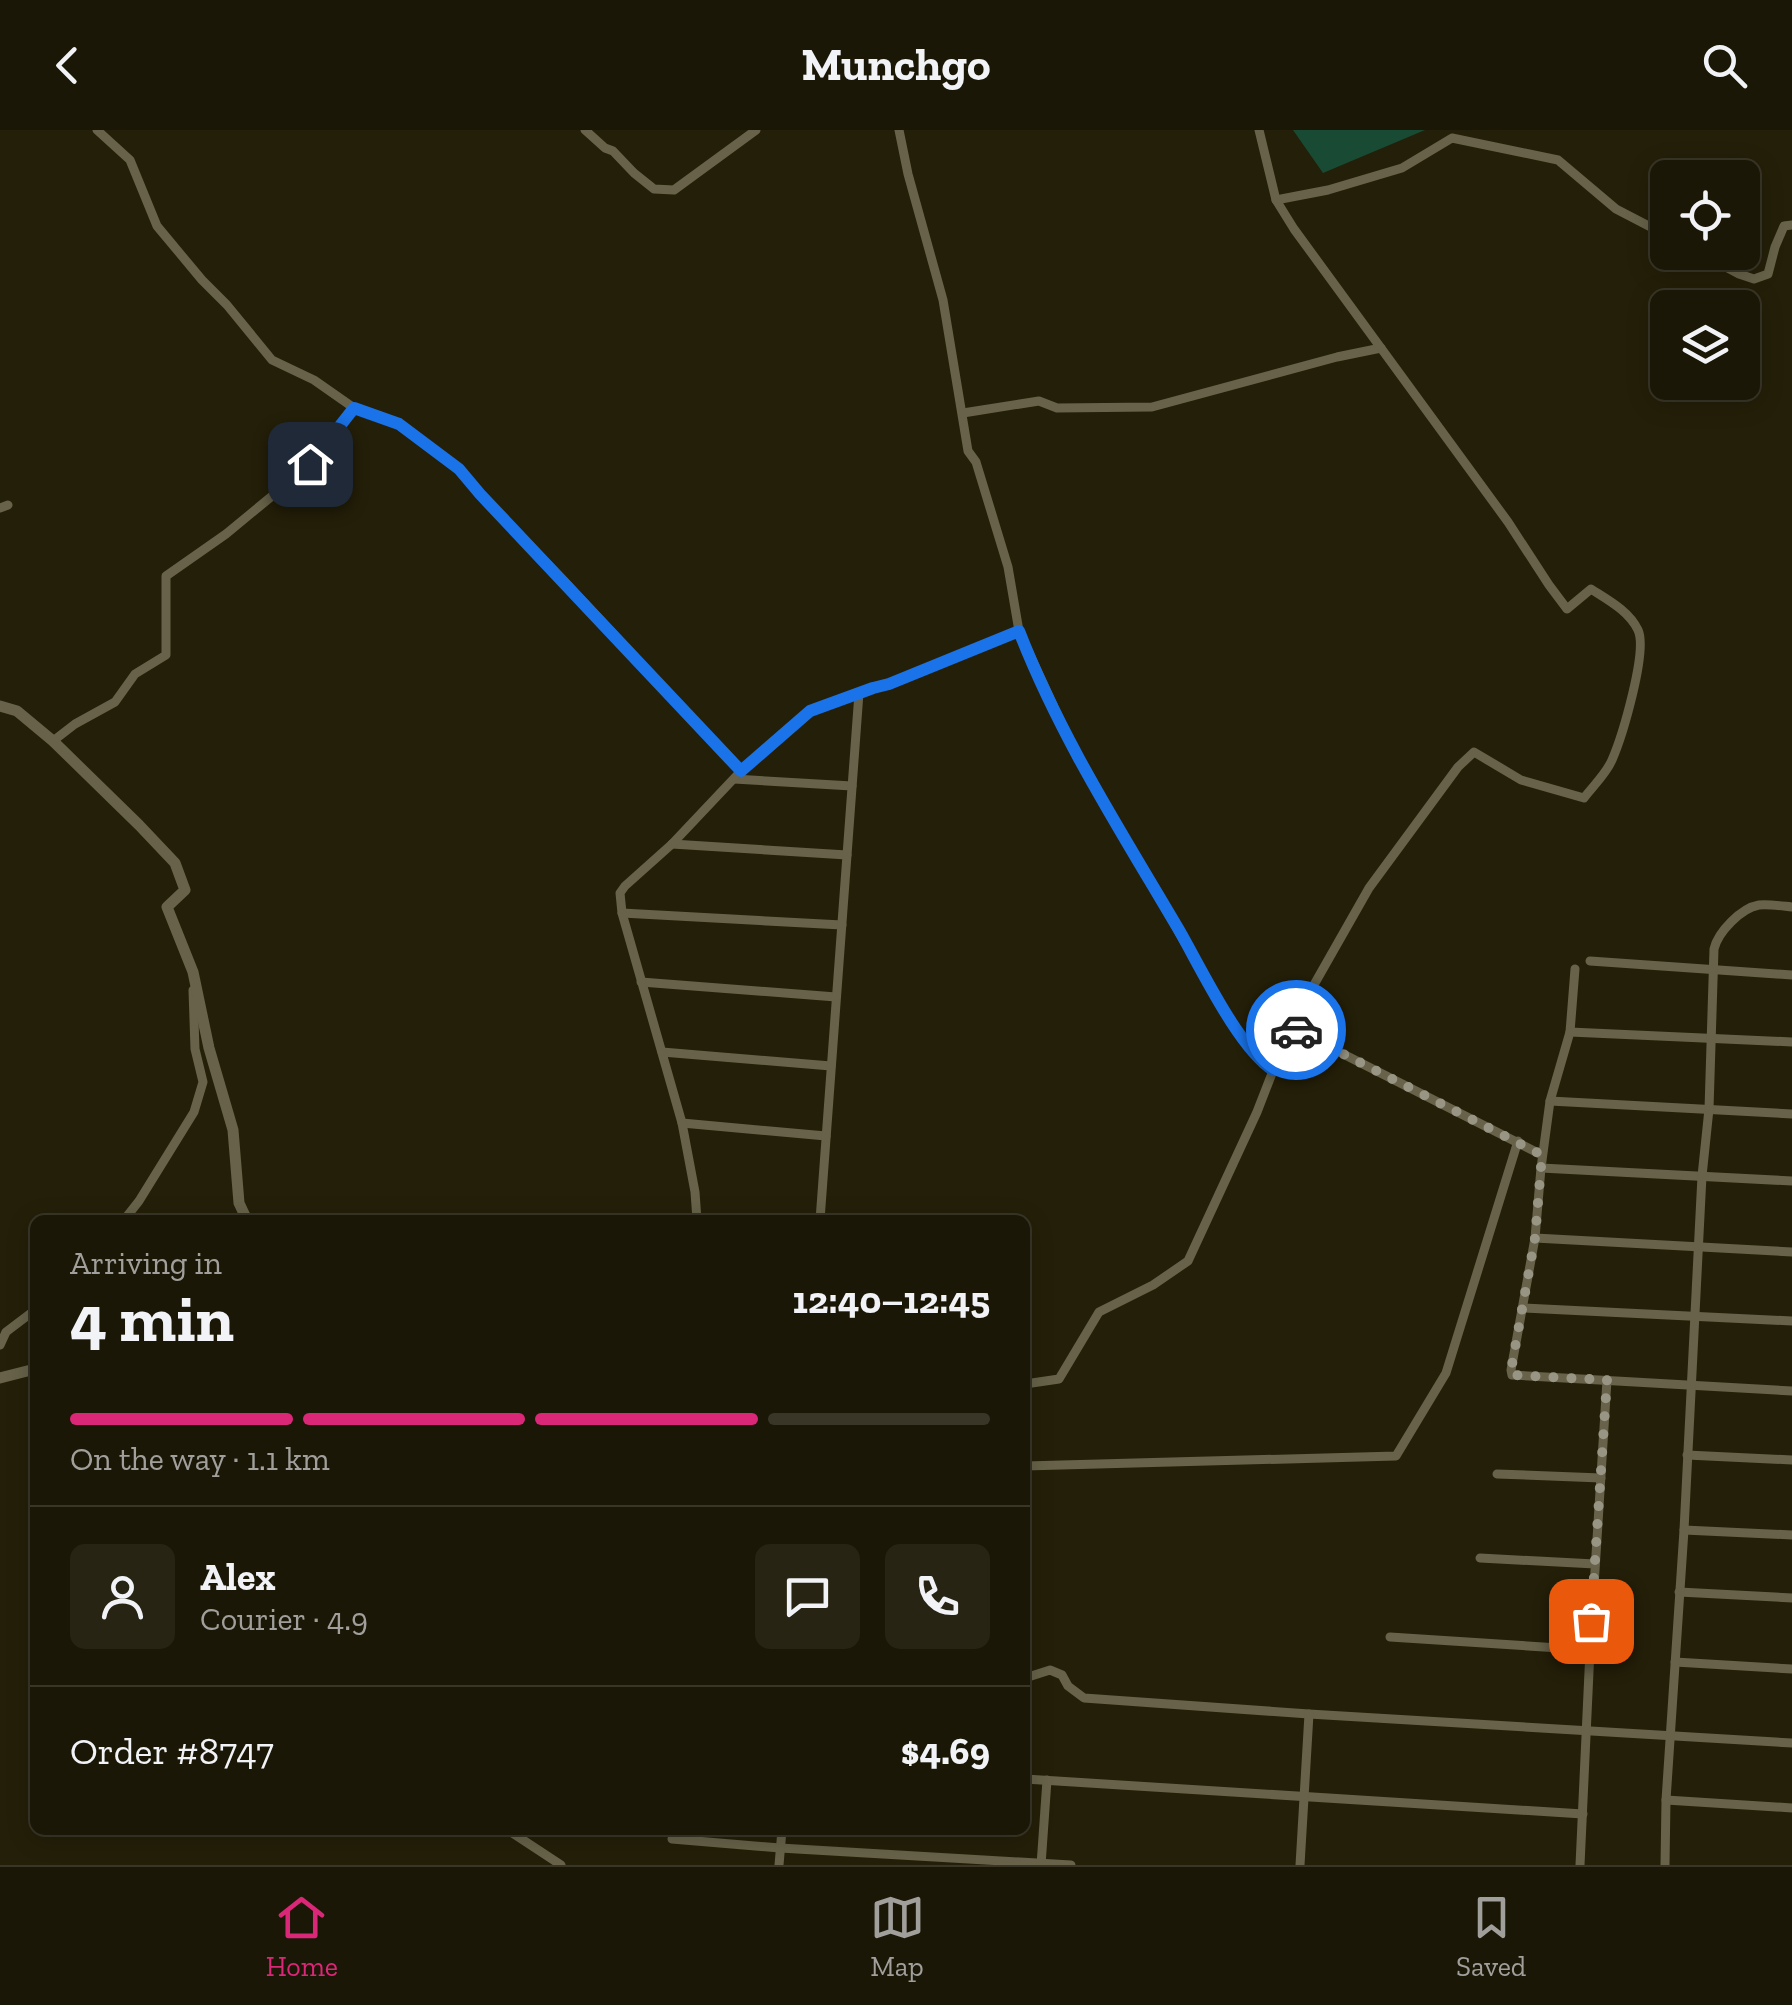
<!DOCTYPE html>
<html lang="en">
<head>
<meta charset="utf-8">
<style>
  :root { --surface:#1b1706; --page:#282414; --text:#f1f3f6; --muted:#a09f9b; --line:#393628; --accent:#db2777 }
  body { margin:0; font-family:"Zilla Slab",serif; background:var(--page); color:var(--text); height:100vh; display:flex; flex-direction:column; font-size:38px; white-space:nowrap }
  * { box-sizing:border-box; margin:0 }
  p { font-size:32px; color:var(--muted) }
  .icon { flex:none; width:55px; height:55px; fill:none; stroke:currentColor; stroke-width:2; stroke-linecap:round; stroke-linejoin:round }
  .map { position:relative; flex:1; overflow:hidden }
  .sheet { position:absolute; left:30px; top:1085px; width:1000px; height:620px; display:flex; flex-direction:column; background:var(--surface); border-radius:15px; box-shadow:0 5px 25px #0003,0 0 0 2px var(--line) }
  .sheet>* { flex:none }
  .fabs { position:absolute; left:1650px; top:30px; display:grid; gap:20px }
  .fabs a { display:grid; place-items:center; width:110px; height:110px; border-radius:15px; background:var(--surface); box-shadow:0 5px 25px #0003,0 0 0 2px var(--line); font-size:50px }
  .pin { position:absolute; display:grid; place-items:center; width:85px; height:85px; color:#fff; margin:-42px; border-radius:20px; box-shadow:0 5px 15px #0006 }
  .courier { position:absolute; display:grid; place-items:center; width:100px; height:100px; margin:-50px; border:8px solid #1a73e8; border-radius:50%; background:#fff; color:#222; box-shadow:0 2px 12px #0007 }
  .summary em { font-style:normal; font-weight:800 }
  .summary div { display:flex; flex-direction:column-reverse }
  .summary { display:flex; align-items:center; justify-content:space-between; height:170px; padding:0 40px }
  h1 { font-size:65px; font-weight:800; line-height:75px }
  .bar { display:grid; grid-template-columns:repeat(4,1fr); gap:15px 10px; align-content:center; height:120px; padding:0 40px }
  .bar i { height:12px; border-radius:8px; background:var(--line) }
  .bar .on { background:var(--accent) }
  .bar p { grid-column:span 4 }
  .line { display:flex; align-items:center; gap:25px; padding:0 40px; border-top:2px solid var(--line) }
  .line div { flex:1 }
  .round { display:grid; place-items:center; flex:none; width:105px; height:105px; border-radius:15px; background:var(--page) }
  header { display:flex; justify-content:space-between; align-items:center; height:130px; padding:0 40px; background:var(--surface); font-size:45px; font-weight:800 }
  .tab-bar { display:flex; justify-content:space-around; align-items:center; height:140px; border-top:2px solid var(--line); background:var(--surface); font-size:28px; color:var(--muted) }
  .tab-bar a { display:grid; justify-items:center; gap:5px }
  .tab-bar .on { color:var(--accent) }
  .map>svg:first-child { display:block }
  .green { fill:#194b34 }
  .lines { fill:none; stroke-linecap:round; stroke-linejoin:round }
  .street { stroke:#676249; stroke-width:9 }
  .secondary { stroke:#676249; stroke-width:11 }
  .done { stroke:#989584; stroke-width:10; stroke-dasharray:0 18 }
  .route { stroke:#1a73e8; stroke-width:12 }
</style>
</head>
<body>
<header><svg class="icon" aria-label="back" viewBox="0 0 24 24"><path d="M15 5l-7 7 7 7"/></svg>Munchgo<svg class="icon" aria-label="search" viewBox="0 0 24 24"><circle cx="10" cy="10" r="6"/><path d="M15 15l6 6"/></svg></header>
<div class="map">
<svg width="1792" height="1735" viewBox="0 0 1792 1735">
  <rect width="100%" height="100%" fill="#241f08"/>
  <polygon class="green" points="1293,0 1425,0 1323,43"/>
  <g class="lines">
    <g class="street">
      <polyline points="97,0 130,30 157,96 202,150 227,175 272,230 314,250 354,278 399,293 459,339 480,364 565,452 741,641"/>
      <polyline points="585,0 605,18 613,21 634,43 654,59 674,60 756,0"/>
      <polyline points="899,0 908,44 943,170 968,321 976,332 1008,437 1019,501 1077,627 1230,890 1263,934 1273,940"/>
      <polyline points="1276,70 1328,60 1402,38 1452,8 1558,30 1616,79 1668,106"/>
      <polyline points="1698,122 1739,144 1754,149 1768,144 1775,117 1784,96 1792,95"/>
      <polyline points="963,283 1039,271 1057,278 1152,277 1337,227 1381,218"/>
      <polyline points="0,378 8,375"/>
      <polyline points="53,611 75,594 115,572 135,544 166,525 166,446 226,404 311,334 354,278"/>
      <polyline points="734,649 852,656"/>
      <polyline points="672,714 847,725"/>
      <polyline points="622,783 842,795"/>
      <polyline points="1590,831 1792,845"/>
      <polyline points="1575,839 1570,902 1550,971 1541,1038 1535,1108 1511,1240 1512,1245 1792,1261"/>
      <polyline points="641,852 836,867"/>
      <polyline points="1290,897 1542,1025"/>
      <polyline points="1570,902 1792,912"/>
      <polyline points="662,922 831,936"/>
      <polyline points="1550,971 1792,984"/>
      <polyline points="682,993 826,1006"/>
      <polyline points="1541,1038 1792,1051"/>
      <polyline points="124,1090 139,1071 194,982 203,952 195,919 193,860"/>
      <polyline points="697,1090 695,1062 682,993 622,783 620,763 625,756 672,714 741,641 810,581 873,558 889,554 1019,501"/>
      <polyline points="820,1090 859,563"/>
      <polyline points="1535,1108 1792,1122"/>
      <polyline points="1522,1178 1792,1191"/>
      <polyline points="0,1215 6,1202 35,1180"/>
      <path d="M 1025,1254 L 1059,1249 L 1099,1182 L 1153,1155 L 1188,1131 L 1257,982 L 1290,897 L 1369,758 L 1458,637 L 1474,622 L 1521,650 L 1584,668 C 1593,656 1606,644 1612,630 C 1622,607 1648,521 1638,500 C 1629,481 1608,470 1591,459 L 1567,479 L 1549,455 L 1508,392 L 1294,99 L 1276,70 L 1259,0"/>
      <polyline points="1687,1325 1792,1330"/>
      <polyline points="1025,1336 1396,1326 1446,1243 1518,1011"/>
      <polyline points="1497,1344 1601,1348"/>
      <polyline points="1684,1400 1792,1405"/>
      <polyline points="1480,1428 1595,1434"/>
      <polyline points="1679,1462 1792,1468"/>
      <polyline points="1390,1507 1590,1520"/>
      <polyline points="1675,1532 1792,1539"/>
      <polyline points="1025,1548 1050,1540 1062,1545 1068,1556 1084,1568 1309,1584 1792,1613"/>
      <polyline points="1025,1649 1583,1684"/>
      <polyline points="1666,1670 1792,1678"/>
      <polyline points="508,1700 561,1735"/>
      <polyline points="672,1709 780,1718 1071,1735"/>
      <polyline points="779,1735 782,1700"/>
      <polyline points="1041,1735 1047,1650"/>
      <polyline points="1300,1735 1309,1584"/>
      <polyline points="1580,1735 1590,1520 1607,1250"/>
      <path d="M 1665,1735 L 1666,1670 L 1684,1400 L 1702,1046 L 1709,979 L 1714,819 C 1718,802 1741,778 1759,775 C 1769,774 1782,776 1792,777"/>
    </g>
    <g class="secondary">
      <polyline points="0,576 17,581 53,611 139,695 175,733 185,760 167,777 193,842 209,918 233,1000 239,1073 247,1090"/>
      <polyline points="0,1248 35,1239"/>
    </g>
  </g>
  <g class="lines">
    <polyline class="done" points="1296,900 1542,1025 1535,1108 1511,1240 1512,1245 1607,1250 1591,1491"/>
    <path class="route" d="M 310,334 L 354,278 L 399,294 L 459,339 L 480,364 L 741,641 L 810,581 L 873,558 L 889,554 L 1019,501 C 1060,607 1122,703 1179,800 C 1201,838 1238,917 1273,940 L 1290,897 L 1296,900"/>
  </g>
</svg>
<div class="fabs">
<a><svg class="icon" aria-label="locate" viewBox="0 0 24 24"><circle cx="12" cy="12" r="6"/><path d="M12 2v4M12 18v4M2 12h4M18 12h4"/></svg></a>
<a><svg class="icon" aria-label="layers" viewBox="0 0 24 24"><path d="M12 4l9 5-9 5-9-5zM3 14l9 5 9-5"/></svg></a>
</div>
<div class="pin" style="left:1591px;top:1491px;background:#ea580c"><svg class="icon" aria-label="bag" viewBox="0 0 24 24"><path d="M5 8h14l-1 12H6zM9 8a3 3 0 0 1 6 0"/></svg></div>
<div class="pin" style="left:310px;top:334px;background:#1f2937"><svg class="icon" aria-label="home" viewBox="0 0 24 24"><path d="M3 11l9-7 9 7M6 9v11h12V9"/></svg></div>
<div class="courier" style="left:1296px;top:900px"><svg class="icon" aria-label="car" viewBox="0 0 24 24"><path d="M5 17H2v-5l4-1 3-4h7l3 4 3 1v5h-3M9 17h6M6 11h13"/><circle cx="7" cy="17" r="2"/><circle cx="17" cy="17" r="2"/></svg></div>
<section class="sheet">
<div class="summary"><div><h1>4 min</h1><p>Arriving in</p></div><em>12:40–12:45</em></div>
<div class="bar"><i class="on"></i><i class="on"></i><i class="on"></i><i></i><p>On the way · 1.1 km</p></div>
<div class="line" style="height:180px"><a class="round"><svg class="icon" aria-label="person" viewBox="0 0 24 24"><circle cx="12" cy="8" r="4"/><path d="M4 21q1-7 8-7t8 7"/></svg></a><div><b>Alex</b><p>Courier · 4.9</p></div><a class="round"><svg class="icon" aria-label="chat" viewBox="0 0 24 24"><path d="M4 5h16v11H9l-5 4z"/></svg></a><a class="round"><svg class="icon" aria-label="phone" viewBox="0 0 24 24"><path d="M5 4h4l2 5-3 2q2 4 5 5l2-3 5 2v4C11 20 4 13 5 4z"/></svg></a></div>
<div class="line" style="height:130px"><div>Order #8747</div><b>$4.69</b></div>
</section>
</div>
<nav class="tab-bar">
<a class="on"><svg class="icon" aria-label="home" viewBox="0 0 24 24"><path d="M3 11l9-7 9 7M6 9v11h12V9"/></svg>Home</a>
<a><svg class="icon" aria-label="map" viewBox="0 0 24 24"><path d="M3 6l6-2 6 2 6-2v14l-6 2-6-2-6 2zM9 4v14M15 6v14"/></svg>Map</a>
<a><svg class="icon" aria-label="saved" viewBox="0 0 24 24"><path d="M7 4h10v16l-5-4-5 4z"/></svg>Saved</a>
</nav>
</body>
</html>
